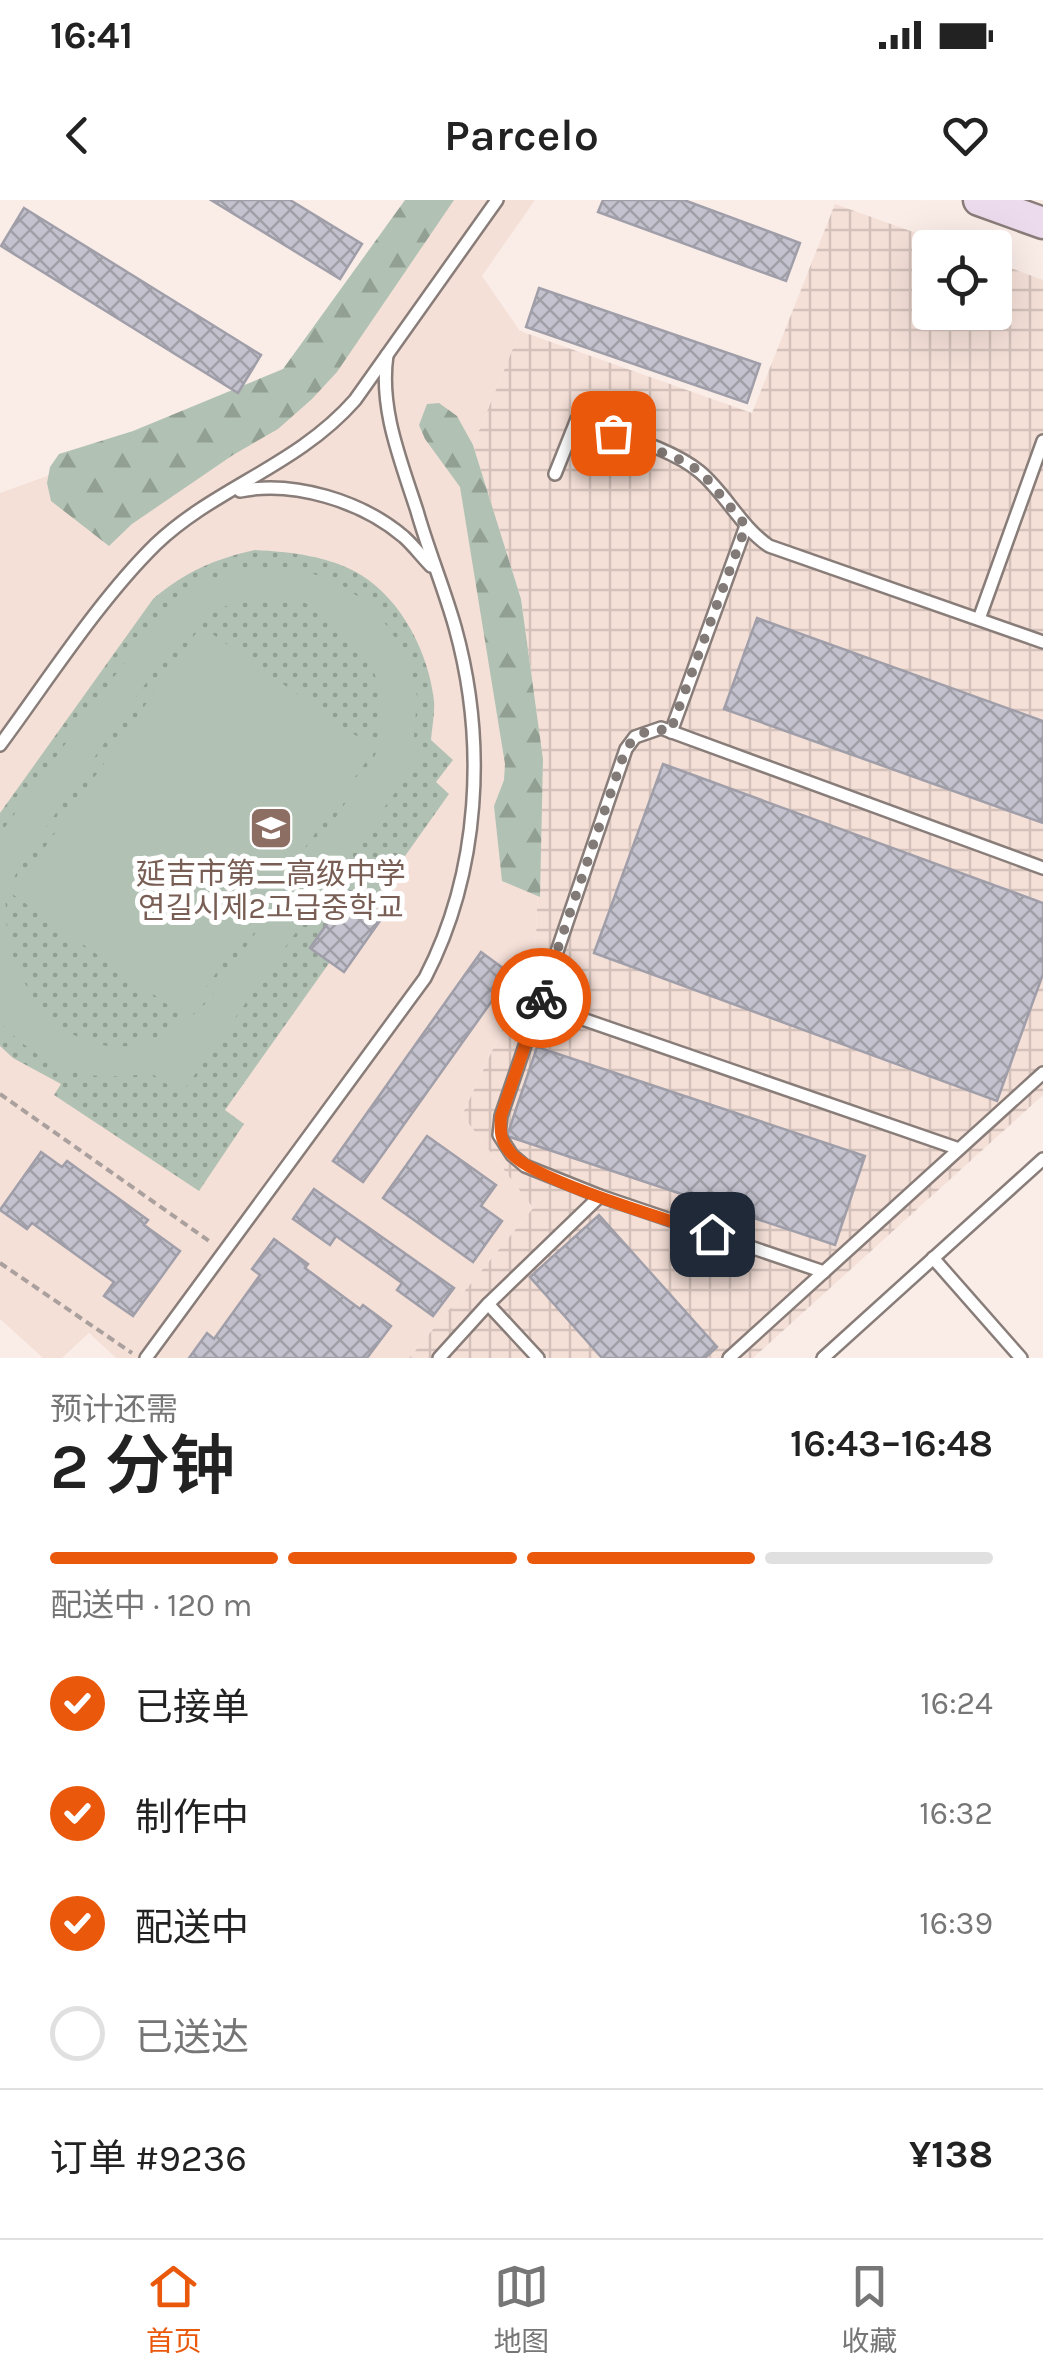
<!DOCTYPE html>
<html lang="zh">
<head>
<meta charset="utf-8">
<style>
  :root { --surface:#fff; --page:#f6f6f6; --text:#222; --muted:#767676; --line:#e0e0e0; --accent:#ea580c }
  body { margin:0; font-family:Karla,"Noto Sans SC","Noto Sans KR",sans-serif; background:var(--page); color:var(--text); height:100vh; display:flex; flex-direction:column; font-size:38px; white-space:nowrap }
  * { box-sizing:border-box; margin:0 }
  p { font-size:32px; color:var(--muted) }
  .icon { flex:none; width:55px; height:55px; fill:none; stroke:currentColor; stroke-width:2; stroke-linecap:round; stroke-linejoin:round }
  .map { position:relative; height:1158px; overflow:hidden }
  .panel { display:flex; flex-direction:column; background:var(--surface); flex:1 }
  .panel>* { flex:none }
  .buttons { position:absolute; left:912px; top:30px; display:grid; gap:20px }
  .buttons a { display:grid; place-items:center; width:100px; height:100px; border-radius:10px; background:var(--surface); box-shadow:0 10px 40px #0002; font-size:50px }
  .pin { position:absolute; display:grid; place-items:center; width:85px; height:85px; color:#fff; margin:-42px; border-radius:20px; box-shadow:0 5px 15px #0006 }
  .courier { position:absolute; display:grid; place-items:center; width:100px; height:100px; margin:-50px; border:8px solid #ea580c; border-radius:50%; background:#fff; color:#222; box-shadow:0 2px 12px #0007 }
  .headline em { font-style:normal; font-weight:600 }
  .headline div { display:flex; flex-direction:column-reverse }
  .headline { display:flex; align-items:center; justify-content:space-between; height:170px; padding:0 50px }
  h1 { font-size:65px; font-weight:600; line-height:75px }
  .bar { display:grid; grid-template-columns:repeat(4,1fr); gap:15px 10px; align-content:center; height:120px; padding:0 50px }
  .bar i { height:12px; border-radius:8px; background:var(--line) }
  .bar .on { background:var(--accent) }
  .bar p { grid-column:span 4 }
  .line { display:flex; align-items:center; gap:25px; padding:0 50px; border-top:2px solid var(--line) }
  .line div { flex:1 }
  ol { padding:0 50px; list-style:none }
  li { display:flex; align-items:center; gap:30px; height:110px }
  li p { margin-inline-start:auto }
  li .icon { padding:10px; border-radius:50%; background:var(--accent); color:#fff; stroke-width:4 }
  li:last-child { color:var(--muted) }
  li i { width:55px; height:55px; border:5px solid var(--line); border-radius:50% }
  .status { display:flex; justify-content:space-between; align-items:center; height:70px; padding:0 50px; background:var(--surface); direction:ltr }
  .status svg { height:28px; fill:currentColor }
  header { display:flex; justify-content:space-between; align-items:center; height:130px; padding:0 50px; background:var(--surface); font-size:45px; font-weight:600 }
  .dock { display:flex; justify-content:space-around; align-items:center; height:140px; border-top:2px solid var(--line); background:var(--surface); font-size:28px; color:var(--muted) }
  .dock a { display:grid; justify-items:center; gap:5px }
  .dock .on { color:var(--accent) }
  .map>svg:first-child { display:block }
  .industrial { fill:url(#industrial-grid) }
  .built { fill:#f5e0d8 }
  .grass { fill:url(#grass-dots) }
  .forest { fill:url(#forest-firs) }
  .pitch { fill:#b1c2b4; fill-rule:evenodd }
  .building { fill:url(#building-cross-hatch); stroke:#9f9ea9; stroke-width:2.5 }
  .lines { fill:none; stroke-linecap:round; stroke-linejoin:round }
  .lane-casing { stroke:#897d79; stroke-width:16 }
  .secondary-casing { stroke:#897d79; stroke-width:35 }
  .path { stroke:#aaa09d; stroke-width:4; stroke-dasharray:8 5; stroke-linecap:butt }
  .lane { stroke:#fff; stroke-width:11 }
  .secondary { stroke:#ecdaed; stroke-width:30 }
  .done { stroke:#827a77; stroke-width:10; stroke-dasharray:0 18 }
  .route { stroke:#ea580c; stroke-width:12 }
  .labels { text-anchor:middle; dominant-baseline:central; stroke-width:10; stroke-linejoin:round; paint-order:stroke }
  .education-label { font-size:30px; fill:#785e54; stroke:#fff }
</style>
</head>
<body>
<div class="status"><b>16:41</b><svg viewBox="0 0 49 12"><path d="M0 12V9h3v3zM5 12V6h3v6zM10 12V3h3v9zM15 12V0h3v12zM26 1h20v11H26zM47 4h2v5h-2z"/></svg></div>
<header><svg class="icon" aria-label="back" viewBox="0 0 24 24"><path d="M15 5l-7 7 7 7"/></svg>Parcelo<svg class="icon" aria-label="heart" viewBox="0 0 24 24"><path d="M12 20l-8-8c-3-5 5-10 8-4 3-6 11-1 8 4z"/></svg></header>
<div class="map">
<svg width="1043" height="1158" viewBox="0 0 1043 1158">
  <defs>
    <pattern id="industrial-grid" width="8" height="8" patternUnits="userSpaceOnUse" patternTransform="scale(2.5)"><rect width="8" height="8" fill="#f5e0d8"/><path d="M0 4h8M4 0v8" fill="none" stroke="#d3c1ba"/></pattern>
    <pattern id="grass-dots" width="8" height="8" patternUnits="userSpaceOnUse" patternTransform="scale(2.5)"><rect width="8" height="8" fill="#b1c2b4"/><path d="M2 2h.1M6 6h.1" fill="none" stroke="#929f93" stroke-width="1.8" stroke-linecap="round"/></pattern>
    <pattern id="forest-firs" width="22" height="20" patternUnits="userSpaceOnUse" patternTransform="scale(2.5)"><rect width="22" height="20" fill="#b1c2b4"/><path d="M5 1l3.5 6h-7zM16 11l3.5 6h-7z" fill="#929f93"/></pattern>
    <pattern id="building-cross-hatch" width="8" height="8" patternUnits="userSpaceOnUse" patternTransform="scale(2.5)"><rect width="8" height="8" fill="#c3c2ce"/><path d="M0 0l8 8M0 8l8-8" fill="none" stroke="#a09fa8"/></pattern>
  </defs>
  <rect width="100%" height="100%" fill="#faede8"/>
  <polygon class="industrial" points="835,4 955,47 930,48 930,112 995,112 995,62 1043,80 1043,895 753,1158 409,1158 533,1008 462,915 535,759 543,559 521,399 473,245 520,131 752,213"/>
  <polygon class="built" points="444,0 535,0 482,76 520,131 473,245 521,399 543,559 535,759 462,915 533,1008 409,1158 116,1158 89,1133 62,1158 43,1158 0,1119 0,293 312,180"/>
  <path class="grass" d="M 255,350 C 291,352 330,356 361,375 C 402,400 429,454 434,501 C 435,513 432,527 431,540 L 453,560 L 436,582 L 449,594 L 225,910 L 244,924 L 199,991 L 54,895 L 61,884 L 13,858 L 0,846 L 0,613 L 153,399 C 185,372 214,359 255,350 Z"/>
  <g class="forest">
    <polygon points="405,0 454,0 337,172 312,199 278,229 233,255 132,324 109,346 51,301 47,283 50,267 59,254 133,231 283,169"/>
    <polygon points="439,203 457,216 473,245 521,399 543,559 540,697 502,681 494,606 504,580 505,564 460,287 425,239 419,225 427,204"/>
  </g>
  <g class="pitch">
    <path d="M 288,367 L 335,380 L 375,409 L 403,449 L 417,496 L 413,550 L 421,556 L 181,894 L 151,873 C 84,884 48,870 0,823 L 0,634 L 156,419 L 193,387 L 239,369 ZM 267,396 C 279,398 294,399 305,403 C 363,425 394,488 378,548 C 374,559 366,571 360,582 L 209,800 C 190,818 173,834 147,842 C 64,868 0,778 6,697 C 9,685 17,673 22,662 L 173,444 C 204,413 223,403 267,396 Z"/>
    <polygon points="201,426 375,549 185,817 12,694"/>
  </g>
  <g class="building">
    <polygon points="211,0 290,0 362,44 340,79"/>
    <polygon points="603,0 684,0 800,43 786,81 598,12"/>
    <polygon points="24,8 261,155 238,193 1,46"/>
    <polygon points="539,88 760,164 747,203 526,127"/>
    <polygon points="757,418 1043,521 1043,623 724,509"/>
    <polygon points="663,564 1043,703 1043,774 997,901 594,753"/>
    <polygon points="350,691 384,715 344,772 310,748"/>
    <polygon points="481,752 511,774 363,982 333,961"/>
    <polygon points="537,847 865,956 835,1045 507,936"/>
    <polygon points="427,936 496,985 481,1006 502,1021 473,1062 383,998"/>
    <polygon points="41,952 62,967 67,961 148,1020 144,1025 180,1051 133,1116 104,1096 114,1082 32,1023 27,1029 0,1010"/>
    <polygon points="314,989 454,1088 433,1116 397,1090 402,1083 336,1036 330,1045 293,1019"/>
    <polygon points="599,1015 717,1147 705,1158 602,1158 530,1077"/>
    <polygon points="274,1039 308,1064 305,1068 360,1109 363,1105 391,1126 367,1158 189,1158 207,1133 214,1139 260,1075 252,1069"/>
  </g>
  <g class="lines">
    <g class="lane-casing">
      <g id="lane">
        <path d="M 555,274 L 577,219 C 613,233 670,247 700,272 C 726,294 741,327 769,346 L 1043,442"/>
        <path d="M 240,291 C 293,280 362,301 404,337 C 414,346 422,357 431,366"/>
        <polyline points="979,419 1043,241"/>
        <polyline points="671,532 746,326"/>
        <path d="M 0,545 C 48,480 99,400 156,344 C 216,287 297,266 355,200 L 497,0"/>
        <polyline points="539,804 959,949"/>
        <polyline points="933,1058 1021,1158"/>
        <polyline points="824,1072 600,996 525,966 512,955 499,935 501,916 626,549 635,537 661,528 1043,668"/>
        <polyline points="488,1104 538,1158"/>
        <path d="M 146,1158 L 425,778 C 480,672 487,542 455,427 C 444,388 428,350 417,311 C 401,261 379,209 387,155"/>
        <polyline points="439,1158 488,1104 600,996"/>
        <polyline points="729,1158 1043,873"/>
        <polyline points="823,1158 1043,959"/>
      </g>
    </g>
    <g class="secondary-casing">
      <polyline id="secondary" points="979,0 1043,23"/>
    </g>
    <g class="path">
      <polyline points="0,894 212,1043"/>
      <polyline points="0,1063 132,1153"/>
    </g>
    <use href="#lane" class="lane"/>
    <use href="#secondary" class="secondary"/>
  </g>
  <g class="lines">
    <path class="done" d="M 541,798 L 626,548 C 638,534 651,525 670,532 L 746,326 L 703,274 L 686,262 L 613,233"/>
    <path class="route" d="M 541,798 L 501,916 C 500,931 500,940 510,952 C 531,980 672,1021 712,1034"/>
  </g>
  <defs>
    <g id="school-square" transform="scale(2.25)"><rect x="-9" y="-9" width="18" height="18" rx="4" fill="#8d6e63" stroke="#fff"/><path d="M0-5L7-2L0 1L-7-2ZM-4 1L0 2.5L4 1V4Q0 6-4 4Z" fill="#fff"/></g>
  </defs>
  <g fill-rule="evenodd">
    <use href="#school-square" x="271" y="628"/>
  </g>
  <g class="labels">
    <g class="education-label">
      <text x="271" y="674">延吉市第二高级中学<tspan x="271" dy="34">연길시제2고급중학교</tspan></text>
    </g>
  </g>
</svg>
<div class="buttons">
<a><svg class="icon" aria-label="locate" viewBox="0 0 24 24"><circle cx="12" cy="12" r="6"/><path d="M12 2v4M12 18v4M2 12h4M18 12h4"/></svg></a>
</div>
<div class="pin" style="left:613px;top:233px;background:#ea580c"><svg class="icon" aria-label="bag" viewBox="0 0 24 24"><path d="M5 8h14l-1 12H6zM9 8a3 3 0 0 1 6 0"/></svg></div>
<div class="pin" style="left:712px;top:1034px;background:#1f2937"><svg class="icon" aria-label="home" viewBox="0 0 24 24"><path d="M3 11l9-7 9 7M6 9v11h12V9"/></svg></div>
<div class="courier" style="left:541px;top:798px"><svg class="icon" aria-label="bike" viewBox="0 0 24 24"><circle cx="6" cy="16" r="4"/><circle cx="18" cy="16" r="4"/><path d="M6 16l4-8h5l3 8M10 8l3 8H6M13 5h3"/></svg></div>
</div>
<section class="panel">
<div class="headline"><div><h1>2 分钟</h1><p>预计还需</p></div><em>16:43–16:48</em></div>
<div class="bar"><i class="on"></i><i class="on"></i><i class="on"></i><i></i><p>配送中 · 120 m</p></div>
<ol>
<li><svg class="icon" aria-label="check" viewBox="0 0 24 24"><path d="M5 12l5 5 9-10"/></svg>已接单<p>16:24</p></li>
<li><svg class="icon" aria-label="check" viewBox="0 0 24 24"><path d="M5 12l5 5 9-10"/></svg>制作中<p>16:32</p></li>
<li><svg class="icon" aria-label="check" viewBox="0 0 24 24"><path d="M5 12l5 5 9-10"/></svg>配送中<p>16:39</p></li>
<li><i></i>已送达</li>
</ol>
<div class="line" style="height:130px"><div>订单 #9236</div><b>¥138</b></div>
</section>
<nav class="dock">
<a class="on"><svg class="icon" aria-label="home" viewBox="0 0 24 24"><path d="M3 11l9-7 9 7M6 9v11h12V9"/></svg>首页</a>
<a><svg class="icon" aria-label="map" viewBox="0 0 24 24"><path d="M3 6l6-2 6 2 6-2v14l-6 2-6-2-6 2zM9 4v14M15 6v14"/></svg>地图</a>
<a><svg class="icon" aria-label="saved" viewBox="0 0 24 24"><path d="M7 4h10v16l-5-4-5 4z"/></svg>收藏</a>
</nav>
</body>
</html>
